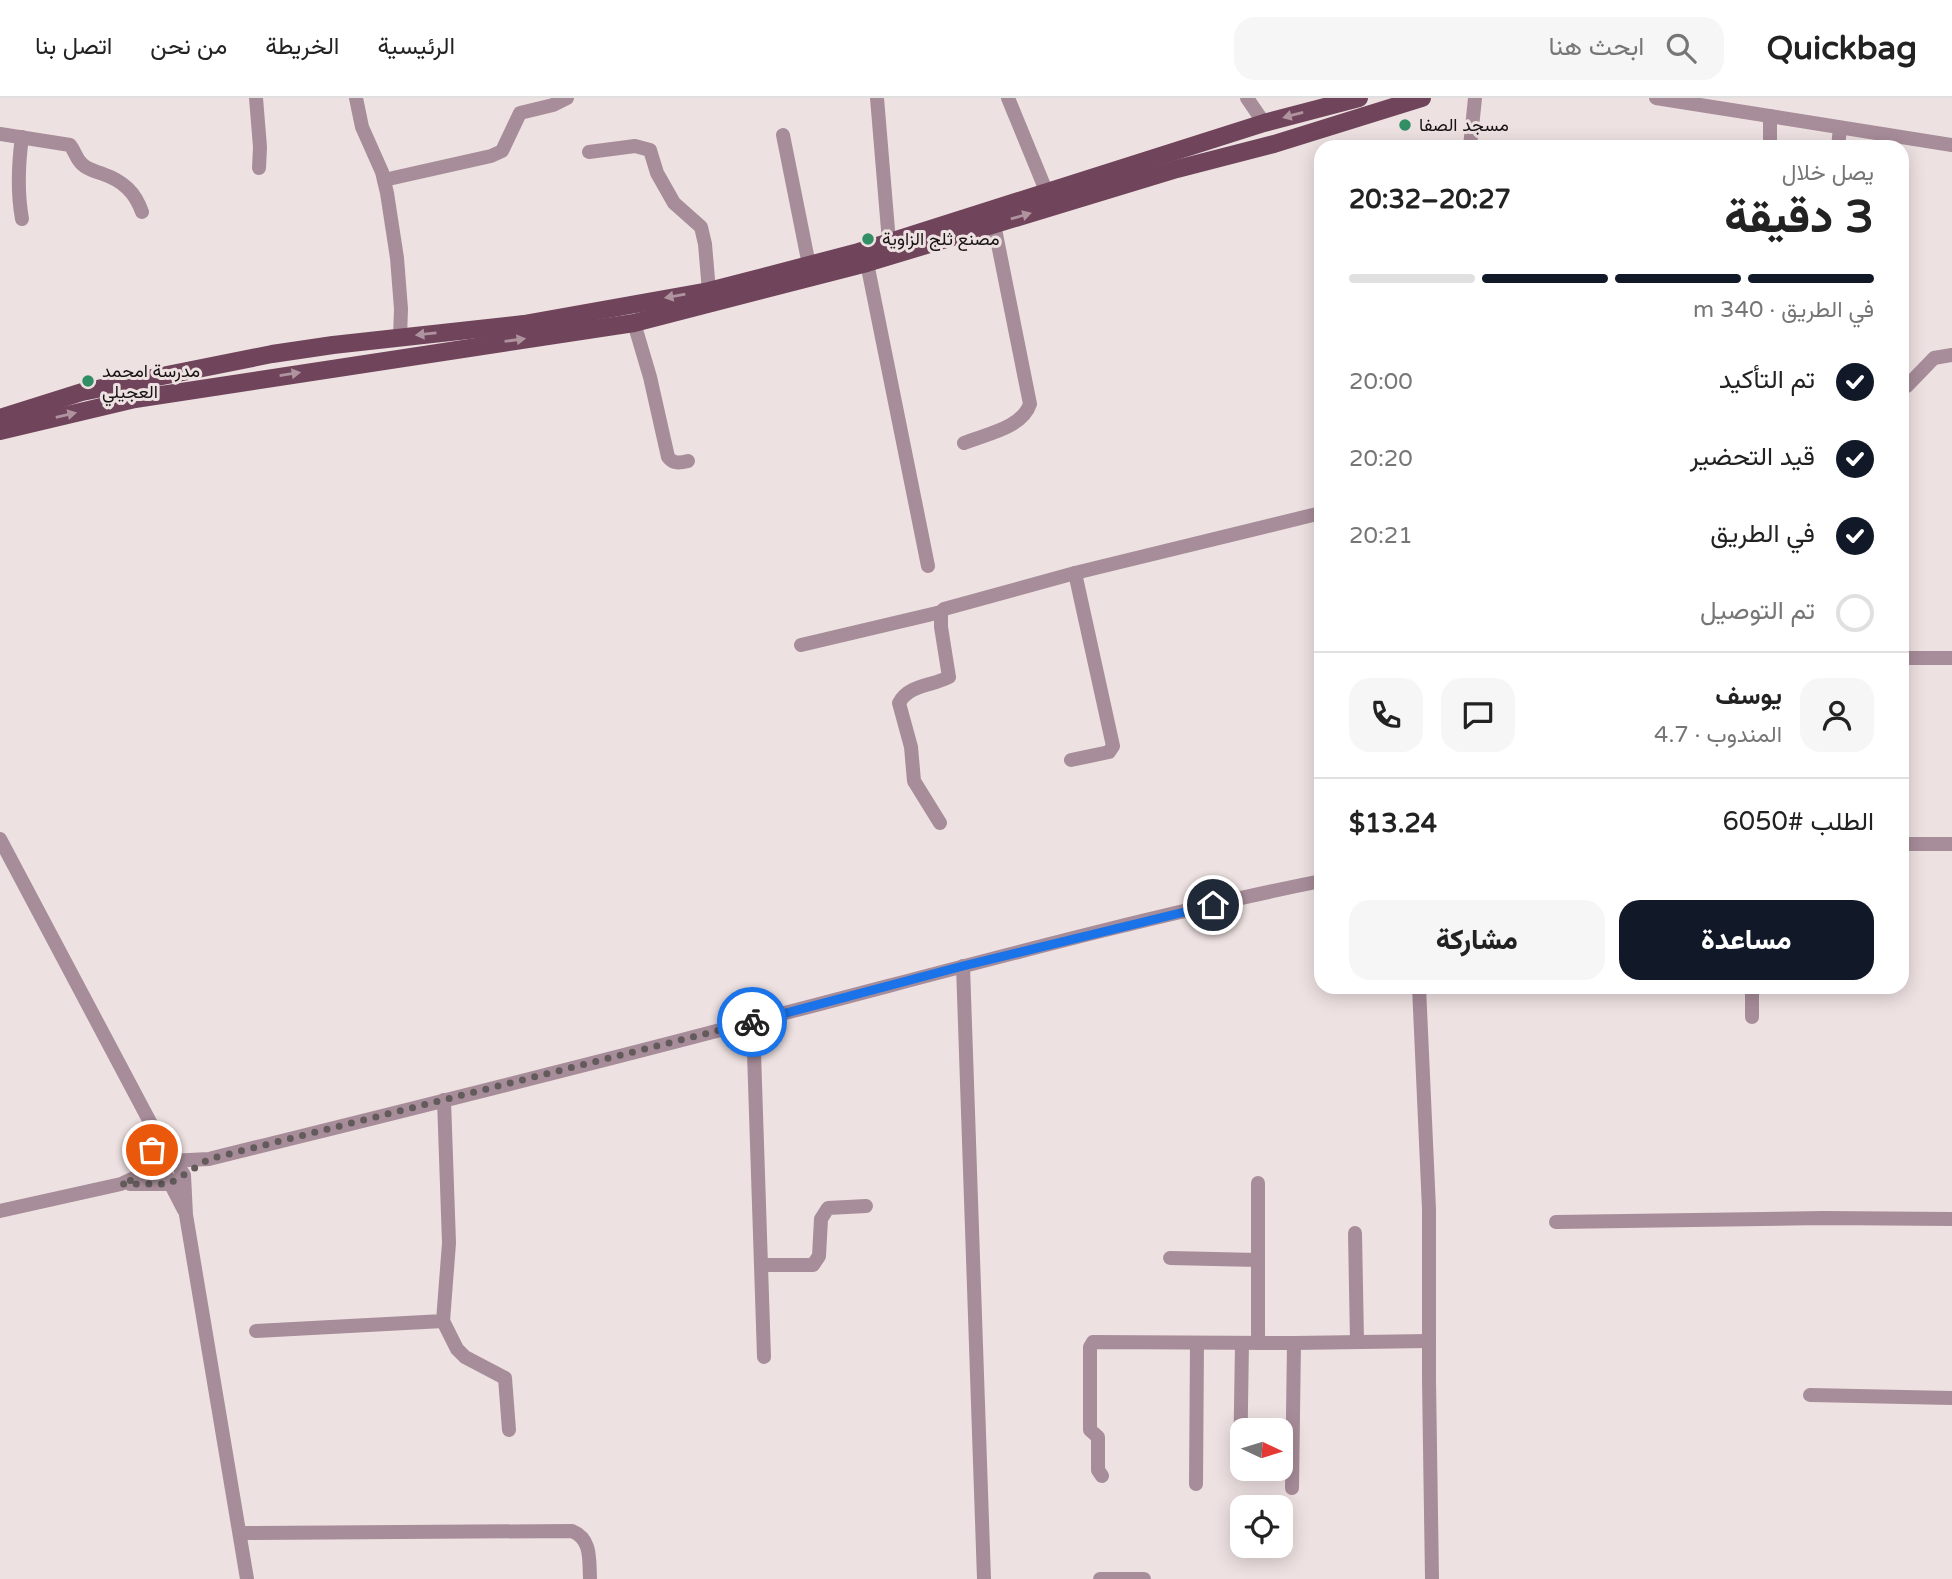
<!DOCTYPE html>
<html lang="ar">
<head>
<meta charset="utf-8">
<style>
  :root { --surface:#fff; --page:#f6f6f6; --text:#222; --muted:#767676; --line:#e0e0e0; --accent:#111827 }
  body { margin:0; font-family:"Varela Round",Vazirmatn,sans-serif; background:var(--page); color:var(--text); direction:rtl; height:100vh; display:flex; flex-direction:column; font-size:26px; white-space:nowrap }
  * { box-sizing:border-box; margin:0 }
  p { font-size:23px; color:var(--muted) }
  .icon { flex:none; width:38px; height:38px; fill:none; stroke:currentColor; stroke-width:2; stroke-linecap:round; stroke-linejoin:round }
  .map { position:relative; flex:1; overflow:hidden; direction:ltr }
  .sheet { position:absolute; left:1314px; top:42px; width:595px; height:854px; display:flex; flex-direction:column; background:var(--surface); border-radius:21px; box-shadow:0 4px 18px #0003; direction:rtl }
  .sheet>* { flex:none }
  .needle { width:46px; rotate:94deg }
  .controls { position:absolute; left:1230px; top:1320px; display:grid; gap:14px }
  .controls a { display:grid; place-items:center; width:63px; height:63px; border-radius:14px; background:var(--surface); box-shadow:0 4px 18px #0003; font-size:35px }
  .pin { position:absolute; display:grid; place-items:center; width:60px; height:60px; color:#fff; margin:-30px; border:4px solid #fff; border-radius:50%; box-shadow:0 2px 7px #0007 }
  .courier { position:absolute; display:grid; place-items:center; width:70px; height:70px; margin:-35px; border:5px solid #1a73e8; border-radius:50%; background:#fff; color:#222; box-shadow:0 2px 9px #0007 }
  .overview em { font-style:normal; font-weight:800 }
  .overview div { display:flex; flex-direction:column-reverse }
  .overview { display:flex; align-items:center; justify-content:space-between; height:119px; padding:0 35px }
  h1 { font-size:46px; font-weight:800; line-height:52px }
  .bar { display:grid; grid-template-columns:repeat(4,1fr); gap:10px 7px; align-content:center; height:84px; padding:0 35px }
  .bar i { height:9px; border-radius:5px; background:var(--line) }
  .bar .selected { background:var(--accent) }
  .bar p { grid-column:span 4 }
  .line { display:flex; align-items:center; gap:18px; padding:0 35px; border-top:2px solid var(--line) }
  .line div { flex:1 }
  .round { display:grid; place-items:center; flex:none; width:74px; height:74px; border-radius:21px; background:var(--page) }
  ol { padding:0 35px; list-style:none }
  li { display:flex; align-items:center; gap:21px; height:77px }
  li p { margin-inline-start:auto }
  li .icon { padding:7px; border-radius:50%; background:var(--accent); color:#fff; stroke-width:4 }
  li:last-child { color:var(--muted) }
  li i { width:38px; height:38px; border:4px solid var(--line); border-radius:50% }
  .action { display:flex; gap:14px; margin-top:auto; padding:14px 35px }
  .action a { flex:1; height:80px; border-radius:21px; background:var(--accent); color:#fff; font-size:28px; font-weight:800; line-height:80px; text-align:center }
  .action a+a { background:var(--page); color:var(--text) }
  header { display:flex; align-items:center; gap:42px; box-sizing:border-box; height:98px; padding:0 35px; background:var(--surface); border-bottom:2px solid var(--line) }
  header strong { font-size:33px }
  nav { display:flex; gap:38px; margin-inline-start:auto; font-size:24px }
  .search { width:490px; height:63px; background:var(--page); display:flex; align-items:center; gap:18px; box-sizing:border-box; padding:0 24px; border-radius:21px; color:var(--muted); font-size:26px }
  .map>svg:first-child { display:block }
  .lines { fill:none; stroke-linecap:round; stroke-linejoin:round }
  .minor { stroke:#a78d99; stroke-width:14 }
  .major { stroke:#70455b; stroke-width:18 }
  .oneway { fill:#af939e }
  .done { stroke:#635b5b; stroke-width:7; stroke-dasharray:0 12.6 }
  .route { stroke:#1a73e8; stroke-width:9 }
  .poi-dot { fill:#318e65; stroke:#eee1e1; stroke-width:2.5 }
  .labels { text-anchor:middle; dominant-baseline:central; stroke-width:6; stroke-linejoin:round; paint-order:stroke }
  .poi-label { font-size:18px; fill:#181313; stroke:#eee1e1; text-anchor:start }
</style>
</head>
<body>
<header>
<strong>Quickbag</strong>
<div class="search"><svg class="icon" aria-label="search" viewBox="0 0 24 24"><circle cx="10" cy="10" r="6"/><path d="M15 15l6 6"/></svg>ابحث هنا</div>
<nav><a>الرئيسية</a><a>الخريطة</a><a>من نحن</a><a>اتصل بنا</a></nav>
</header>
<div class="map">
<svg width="1952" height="1481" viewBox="0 0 1952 1481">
  <rect width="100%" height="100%" fill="#eee1e1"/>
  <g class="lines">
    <g class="minor">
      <polyline points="256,0 260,49 259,70"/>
      <polyline points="356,0 362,29 382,74 387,95 397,160 401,211 400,239"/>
      <polyline points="877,0 889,144"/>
      <polyline points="1008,0 1047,95"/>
      <polyline points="1247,0 1264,25"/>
      <polyline points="1656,0 1952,47"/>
      <path d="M 0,36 L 70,47 C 75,53 76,61 82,66 C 88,72 95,73 103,76 C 123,83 135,94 142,114"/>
      <polyline points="783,37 809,167"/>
      <path d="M 22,39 C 18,68 17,93 22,121"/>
      <polyline points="1470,49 1475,0"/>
      <polyline points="1770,49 1770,18"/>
      <polyline points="1838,49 1840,30"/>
      <polyline points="589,54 635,48 650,52 657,75 674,105 701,129 705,146 709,193"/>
      <polyline points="384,82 491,58 502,53 520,15 553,7 567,0"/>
      <polyline points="867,165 928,468"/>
      <path d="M 634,225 L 650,279 L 668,359 C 673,366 680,365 688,363"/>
      <polyline points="1902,287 1907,288 1934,260 1952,257"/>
      <path d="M 964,345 C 986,336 1022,330 1030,306 L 994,126"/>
      <polyline points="801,547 941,514"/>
      <polyline points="1902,560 1952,560"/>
      <polyline points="1071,662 1109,654 1113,648 1075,475"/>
      <path d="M 940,725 L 914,683 L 911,649 L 899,605 C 909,586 933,588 949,579 L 941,529 L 941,514 L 944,511 L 1075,475 L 1321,415"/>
      <polyline points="0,741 150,1024 184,1077 186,1117 247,1481"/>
      <polyline points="1902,746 1952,746"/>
      <polyline points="963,868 984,1481"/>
      <polyline points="1419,889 1429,1111 1429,1282 1432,1481"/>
      <polyline points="1752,919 1752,889"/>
      <polyline points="753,924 764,1259"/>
      <polyline points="154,1037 166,1077 184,1112"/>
      <polyline points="1258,1085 1258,1245"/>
      <polyline points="130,1086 169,1086 176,1082"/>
      <path d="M 0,1113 L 121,1086 L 170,1063 L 209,1061 C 394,1015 578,970 762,921 C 948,873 1133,821 1321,783"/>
      <polyline points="1556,1124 1823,1120 1952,1121"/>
      <polyline points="1355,1135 1357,1243"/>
      <polyline points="1170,1160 1258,1162"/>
      <polyline points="761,1167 813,1167 819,1158 821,1121 828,1110 866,1108"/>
      <polyline points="443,1223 457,1251 465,1259 505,1280 509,1332"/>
      <polyline points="256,1233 443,1223 449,1145 444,1002"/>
      <polyline points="1810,1297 1952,1300"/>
      <polyline points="1240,1371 1242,1245"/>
      <polyline points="1102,1378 1098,1372 1098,1339 1090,1332 1090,1249 1093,1244 1294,1245 1429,1243"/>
      <polyline points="1196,1386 1197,1245"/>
      <polyline points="1292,1390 1294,1245"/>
      <path d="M 240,1435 L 572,1433 C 592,1441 589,1462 590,1481"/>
      <polyline points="1100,1481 1144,1481"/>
    </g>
    <g class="major">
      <polyline points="0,320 82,294 272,256 333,247 524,226 709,193 855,155 1264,25 1359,0"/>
      <polyline points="0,333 135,301 634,225 867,165 1177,71 1274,46 1422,0"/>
    </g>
  </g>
  <defs><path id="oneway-solid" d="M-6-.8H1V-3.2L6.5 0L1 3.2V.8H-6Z" transform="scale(1.75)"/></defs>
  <g class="oneway">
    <use href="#oneway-solid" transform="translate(1293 17) rotate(165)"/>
    <use href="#oneway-solid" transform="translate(1021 118) rotate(-16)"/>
    <use href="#oneway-solid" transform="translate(675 198) rotate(170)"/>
    <use href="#oneway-solid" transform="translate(426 236) rotate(174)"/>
    <use href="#oneway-solid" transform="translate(515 242) rotate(-8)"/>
    <use href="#oneway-solid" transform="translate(290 276) rotate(-9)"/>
    <use href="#oneway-solid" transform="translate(66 317) rotate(-13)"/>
  </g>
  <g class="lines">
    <polyline class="done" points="152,1052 132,1082 121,1086 169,1086 209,1061 752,924"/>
    <polyline class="route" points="752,924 963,868 1213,807"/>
  </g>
  <g class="poi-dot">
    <circle cx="1405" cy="27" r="7"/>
    <circle cx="868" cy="141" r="7"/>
    <circle cx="88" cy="283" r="7"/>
  </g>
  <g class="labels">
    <g class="poi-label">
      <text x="1419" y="27">مسجد الصفا</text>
      <text x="882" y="141">مصنع ثلج الزاوية</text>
      <text x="102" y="273">مدرسة امحمد<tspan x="102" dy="21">العجيلي</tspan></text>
    </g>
  </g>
</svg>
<div class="controls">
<a><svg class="needle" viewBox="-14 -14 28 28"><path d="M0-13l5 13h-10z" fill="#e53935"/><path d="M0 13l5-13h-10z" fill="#767676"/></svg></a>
<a><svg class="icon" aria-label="locate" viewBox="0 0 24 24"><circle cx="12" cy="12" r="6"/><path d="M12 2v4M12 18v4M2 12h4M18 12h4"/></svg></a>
</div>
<div class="pin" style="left:152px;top:1052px;background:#ea580c"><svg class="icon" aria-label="bag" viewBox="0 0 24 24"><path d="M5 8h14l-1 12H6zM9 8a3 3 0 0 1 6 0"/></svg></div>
<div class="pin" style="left:1213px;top:807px;background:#1f2937"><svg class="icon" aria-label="home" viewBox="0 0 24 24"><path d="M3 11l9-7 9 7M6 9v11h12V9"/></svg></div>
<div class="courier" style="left:752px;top:924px"><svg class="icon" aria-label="bike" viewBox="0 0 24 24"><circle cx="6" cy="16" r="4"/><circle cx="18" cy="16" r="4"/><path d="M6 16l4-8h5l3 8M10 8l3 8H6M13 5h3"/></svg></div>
<section class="sheet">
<div class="overview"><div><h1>3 دقيقة</h1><p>يصل خلال</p></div><em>20:27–20:32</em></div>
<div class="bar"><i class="selected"></i><i class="selected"></i><i class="selected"></i><i></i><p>في الطريق · 340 m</p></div>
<ol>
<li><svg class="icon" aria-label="check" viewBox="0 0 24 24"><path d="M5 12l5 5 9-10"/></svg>تم التأكيد<p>20:00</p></li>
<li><svg class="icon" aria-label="check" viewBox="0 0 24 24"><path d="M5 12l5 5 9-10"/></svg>قيد التحضير<p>20:20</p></li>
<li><svg class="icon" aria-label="check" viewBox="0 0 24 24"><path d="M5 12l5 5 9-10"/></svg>في الطريق<p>20:21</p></li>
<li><i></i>تم التوصيل</li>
</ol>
<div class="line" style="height:126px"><a class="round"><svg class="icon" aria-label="person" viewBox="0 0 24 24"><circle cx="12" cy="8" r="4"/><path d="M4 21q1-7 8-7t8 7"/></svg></a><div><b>يوسف</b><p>المندوب · 4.7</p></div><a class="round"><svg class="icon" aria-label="chat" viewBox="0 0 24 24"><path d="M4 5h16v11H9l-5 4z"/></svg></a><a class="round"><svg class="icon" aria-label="phone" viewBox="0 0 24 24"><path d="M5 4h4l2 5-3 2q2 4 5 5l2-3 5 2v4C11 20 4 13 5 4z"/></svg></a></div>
<div class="line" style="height:91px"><div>الطلب #6050</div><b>$13.24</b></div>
<div class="action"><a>مساعدة</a><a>مشاركة</a></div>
</section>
</div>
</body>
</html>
